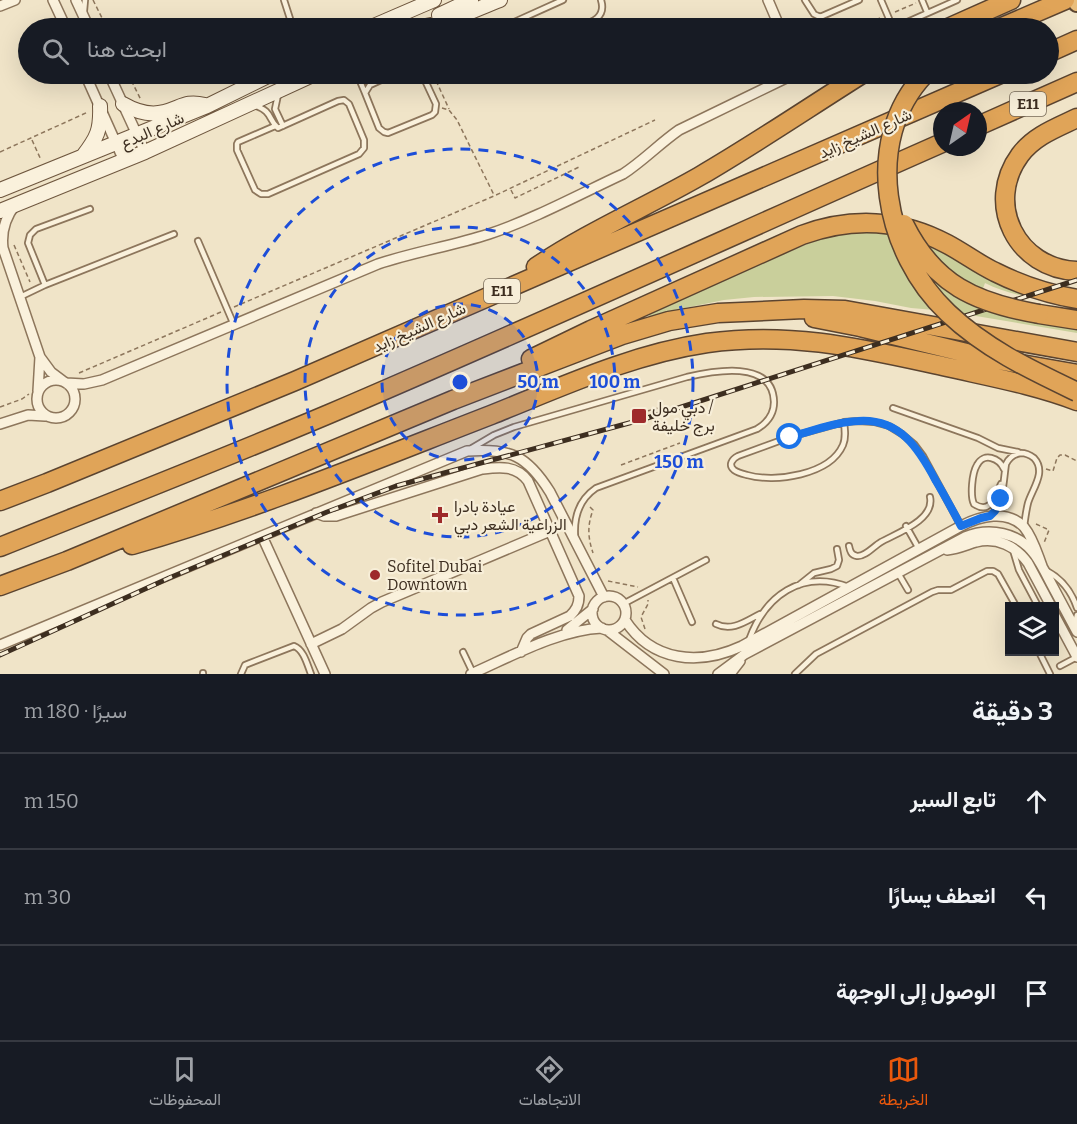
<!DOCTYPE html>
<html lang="ar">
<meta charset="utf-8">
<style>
body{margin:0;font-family:Bitter,Vazirmatn,serif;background:#20242c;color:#f1f3f6;direction:rtl}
.controls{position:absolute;right:18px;bottom:18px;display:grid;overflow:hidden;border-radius:0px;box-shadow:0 6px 24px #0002}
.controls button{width:54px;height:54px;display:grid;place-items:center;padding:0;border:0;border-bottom:2px solid #363941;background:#171b24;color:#f1f3f6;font:30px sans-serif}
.compass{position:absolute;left:933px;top:102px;width:54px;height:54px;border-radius:50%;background:#171b24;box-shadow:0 6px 24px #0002;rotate:34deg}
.stop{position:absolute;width:18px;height:18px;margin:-14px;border:4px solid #1a73e8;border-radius:50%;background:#fff}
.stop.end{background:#1a73e8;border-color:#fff;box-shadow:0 2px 6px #0008}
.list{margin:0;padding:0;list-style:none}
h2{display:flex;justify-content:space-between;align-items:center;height:78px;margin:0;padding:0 24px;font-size:26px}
h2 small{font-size:20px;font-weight:400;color:#9ea1a6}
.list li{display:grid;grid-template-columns:39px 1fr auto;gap:18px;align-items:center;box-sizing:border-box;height:96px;padding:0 24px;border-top:2px solid #363941}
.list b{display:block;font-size:22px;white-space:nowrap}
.list em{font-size:20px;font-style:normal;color:#9ea1a6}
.icon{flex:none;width:33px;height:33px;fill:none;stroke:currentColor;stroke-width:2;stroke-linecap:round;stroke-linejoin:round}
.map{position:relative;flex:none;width:1077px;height:674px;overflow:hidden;direction:ltr}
.search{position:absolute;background:#171b24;box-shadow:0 6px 24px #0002;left:18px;right:18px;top:18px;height:66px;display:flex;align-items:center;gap:15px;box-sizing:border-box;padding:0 21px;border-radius:33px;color:#9ea1a6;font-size:22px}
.sheet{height:366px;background:#171b24}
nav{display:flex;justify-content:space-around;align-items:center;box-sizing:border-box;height:84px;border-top:2px solid #363941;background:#171b24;font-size:16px;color:#9ea1a6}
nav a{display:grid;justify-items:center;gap:3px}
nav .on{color:#ea580c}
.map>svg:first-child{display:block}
.green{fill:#c9cf9b}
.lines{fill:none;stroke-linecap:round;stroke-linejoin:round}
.service-casing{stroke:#8d765c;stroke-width:8}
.minor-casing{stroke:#8d765c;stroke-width:12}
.secondary-casing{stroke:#6f573f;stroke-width:16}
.trunk-casing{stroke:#5b4430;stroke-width:20}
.motorway-casing{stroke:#5b4430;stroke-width:21}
.path{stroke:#8d765c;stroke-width:1.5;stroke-dasharray:4.5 3;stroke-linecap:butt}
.service{stroke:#faf1dc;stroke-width:4.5}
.minor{stroke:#faf1dc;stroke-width:9}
.secondary{stroke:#faf1dc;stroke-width:14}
.trunk{stroke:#eabe7c;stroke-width:16}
.motorway{stroke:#e0a458;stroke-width:18}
.rail-casing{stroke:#3d2e20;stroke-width:5}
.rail{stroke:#f7eed8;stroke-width:3;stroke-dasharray:9;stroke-linecap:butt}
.motorway-bridge-casing{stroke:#5b4430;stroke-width:21;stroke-linecap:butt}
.motorway-bridge{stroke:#e0a458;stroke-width:18}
.route{stroke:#1a73e8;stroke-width:8}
.ring{fill:none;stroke:#1d4ed8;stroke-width:3;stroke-dasharray:10 8}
.poi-dot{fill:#9e2a2b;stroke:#f7eed8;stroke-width:2}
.labels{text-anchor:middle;stroke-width:4.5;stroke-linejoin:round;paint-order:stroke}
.shield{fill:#f7eed8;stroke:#756857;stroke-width:1.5}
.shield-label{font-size:15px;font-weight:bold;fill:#3d2e20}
.street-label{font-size:16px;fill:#3d2e20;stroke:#f7eed8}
.poi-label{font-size:16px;fill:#3d2e20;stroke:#f7eed8;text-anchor:start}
.centre{fill:#1d4ed8;stroke:#f7eed8;stroke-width:3}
.ring-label{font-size:18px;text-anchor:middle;font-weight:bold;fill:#1d4ed8;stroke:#f7eed8;stroke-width:4.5;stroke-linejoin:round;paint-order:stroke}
</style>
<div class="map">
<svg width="1077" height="674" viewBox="0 0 1077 674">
<rect width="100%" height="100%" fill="#f0e4c8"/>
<path class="green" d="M889,229L1077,304C1046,300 1013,297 985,283L977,306L1077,327V333L946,311L911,308L875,301L833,296L754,297L724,300L665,312L650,318L648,313L821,238L844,231Z"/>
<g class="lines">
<defs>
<path id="service" d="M284,0L293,28
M805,0L814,14L820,17L859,0
M881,0L893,28
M922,0L927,12
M84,11L85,0
M501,28L563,0
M576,28C589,23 607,19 601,0
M894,28L957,0
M357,74L365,93
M394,74L370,85L365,93L379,128L384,132L388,133L432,115L435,112L436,104L422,74
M459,74C464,76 468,76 474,74
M278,95L275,109L283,126
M254,105C274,112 267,119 278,128L338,101L344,100L349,104L364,140V148L359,154L268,194H261L255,190L237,150V144L238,142L275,126
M198,241L234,325
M45,285L28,243L30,235L36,229L90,209
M20,297L45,285L174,234
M893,408L978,438L998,448L1018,452
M844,422C845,430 846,438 843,445C830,475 775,483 747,475C743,474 738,473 734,470C728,465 732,459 738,456L790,437L844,422L859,421L874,422L889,426L902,434L914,444L923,456L961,526
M472,448L494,435L514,427L687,377C713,371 773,359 774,402C774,414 767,423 757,429L596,488C580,499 574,516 575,535
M1001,484C995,496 991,515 974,504C970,496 972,473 977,465C984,452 999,458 1004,469
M991,516C1004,501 1003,483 1006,464C1009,458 1013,454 1021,453C1026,453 1030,455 1034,458C1047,472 1032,489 1028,503C1026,511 1025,519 1024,527
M906,526L919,549
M849,546C850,551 851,555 857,556C865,557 874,546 881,542C897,533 935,520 930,497
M1013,550L1019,570L1037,604L1040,606
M1047,571C1062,579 1072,593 1077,608
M898,573L908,590
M673,578L692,622
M799,585L814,573L831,569L837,566L839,560L837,549
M623,604L706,560
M716,624C732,632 746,621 760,614
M1075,624L1077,615
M749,640C765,596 801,569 849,587
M463,652L473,673
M1039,652L1050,674
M1060,666L1077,657
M203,673V674
M241,674L245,665L250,663L294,646C304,650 307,664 311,674
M795,674L816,654L932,592L938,590H951L987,571H993L998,574L1016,606"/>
<path id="minor" d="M53,0L66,28
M76,0L89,28
M768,0L780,28
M0,6L15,0
M85,74L124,161
M109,74L145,152
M0,242L3,248L40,357L51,372L63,381
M3,248C1,232 5,218 15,205
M37 399a19 19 0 1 1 38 0a19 19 0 1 1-38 0Z
M66,383L84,384L102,380L378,264C414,252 452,246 489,234C534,219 580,194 623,174C643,161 659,144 679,130L786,78L791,74
M38,391L40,357
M0,424L28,415L45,416
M316,513L324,516H336L482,469C500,467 516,465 528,481L579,596C579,605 576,610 570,616L531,634L527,638L521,652
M262,536L325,674
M947,550C958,549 966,545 976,542C997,537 1016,546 1028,563L1051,606
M592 613a17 17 0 1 1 34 0a17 17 0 1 1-34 0Z
M1054,614L1077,657
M625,620C652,662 699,666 742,646L961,526C980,516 1007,509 1024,527C1033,538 1037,553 1042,566
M567,630L593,609
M607,630L664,674
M311,644L342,629L371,608L382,602L550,531
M0,645L262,536L467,451C510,448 527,455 550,492L604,597
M471,674C512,656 558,630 602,628
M718,674L745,654L965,537C989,527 1019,532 1035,555C1042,565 1047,576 1053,587C1061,602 1069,617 1077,632
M730,674L740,661"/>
<path id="secondary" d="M439,15L471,0
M419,27C447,24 474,10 500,0
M369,28L434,0
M123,104C135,111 149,116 164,112C181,108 185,100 205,105
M83,156C97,138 101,130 100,106
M0,190L207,106L272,74
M0,211L145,152L315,74"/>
<path id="trunk" d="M1076,0L1077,3"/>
<path id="motorway" d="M948,28L1011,0
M1000,28L1065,0
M1048,53L1077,40
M1077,118C1056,128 1034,136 1020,155C984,204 1017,269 1077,271
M978,126L1077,82
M536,267C588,232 646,207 700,176C755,144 808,108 862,74
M1039,314L1077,320
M814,318L860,327L987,358L1077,374
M531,359L591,330L802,235C851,217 901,219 947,244C964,253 978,264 995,272C1021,285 1048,294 1077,299
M0,501L47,483L295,381L1000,74
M132,545C254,510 372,461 491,415C561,387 632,354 707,343C793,331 864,349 947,367C991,377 1035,385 1077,401
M0,547C110,503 220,460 329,414C535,326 738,233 942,143
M0,586L67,561L453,400L622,335L669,321L718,313L742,312L804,309L845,310L1077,352"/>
</defs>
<use href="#service" class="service-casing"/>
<use href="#minor" class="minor-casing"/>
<use href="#secondary" class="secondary-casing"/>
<use href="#trunk" class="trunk-casing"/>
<use href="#motorway" class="motorway-casing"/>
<path class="path" d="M93,0L107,28
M895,12L916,3
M856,28L880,18
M128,74L141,100
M433,74L449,109
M323,83L344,74
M442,108L449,110L457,120L494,195
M32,140L41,160
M0,152L88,112
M511,190L515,198L579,167
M14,245L30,282
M234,307L494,196L655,120
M79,373L221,312
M0,407L22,399L29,394
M647,411L659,408
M621,465L680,443
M1046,469L1053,471L1057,458L1060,455H1065L1077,461
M590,507L593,510C587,526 588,538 593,553
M1036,524L1049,530L1044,543
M608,581L638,587
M645,629L641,617L648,604V600"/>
<use href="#service" class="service"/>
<use href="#minor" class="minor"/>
<use href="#secondary" class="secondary"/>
<use href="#trunk" class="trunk"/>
<use href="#motorway" class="motorway"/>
<defs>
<path id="rail" d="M0,655L169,578L327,512L396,486L644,419L1077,280"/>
</defs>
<use href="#rail" class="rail-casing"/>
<use href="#rail" class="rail"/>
<defs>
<path id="motorway-bridge" d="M925,74C861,141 885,254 948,313C986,349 1031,370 1077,392
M904,224C934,285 976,303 1039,314"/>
</defs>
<use href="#motorway-bridge" class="motorway-bridge-casing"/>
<use href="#motorway-bridge" class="motorway-bridge"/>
</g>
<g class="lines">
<path class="route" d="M790,437C812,431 835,422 858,421C900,418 919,449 936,481C945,496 953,511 961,526L981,518L990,516L995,511L1001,499"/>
</g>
<circle cx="460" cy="382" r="78" fill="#1d4ed8" fill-opacity=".12"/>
<g class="ring">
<circle cx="460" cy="382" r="78"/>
<circle cx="460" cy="382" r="155"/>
<circle cx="460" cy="382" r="233"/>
</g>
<g class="poi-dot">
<rect x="631" y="408" width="16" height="16" rx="3"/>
<path d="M437 506h6v6h6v6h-6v6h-6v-6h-6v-6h6z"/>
<circle cx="375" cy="575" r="6"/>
</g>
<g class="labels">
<g class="shield">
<rect x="1010" y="92" width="36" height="24" rx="4.5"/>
<rect x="484" y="279" width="36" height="24" rx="4.5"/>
</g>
<g class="shield-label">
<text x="1028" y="109">E11</text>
<text x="502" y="296">E11</text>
</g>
<g class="street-label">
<text transform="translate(152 130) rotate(-24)" y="6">شارع البدع</text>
<text transform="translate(865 133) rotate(-24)" y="6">شارع الشيخ زايد</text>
<text transform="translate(419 327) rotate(-24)" y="6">شارع الشيخ زايد</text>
</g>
<g class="poi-label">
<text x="652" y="413">دبي مول /<tspan x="652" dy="18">برج خليفة</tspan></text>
<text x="454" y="512">عيادة بادرا<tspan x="454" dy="18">الزراعية الشعر دبي</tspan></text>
<text x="387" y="572">Sofitel Dubai<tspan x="387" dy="18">Downtown</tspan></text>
</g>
</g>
<circle cx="460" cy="382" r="9" class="centre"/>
<g class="ring-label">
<text x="538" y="388">50 m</text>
<text x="615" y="388">100 m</text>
<text x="679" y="468">150 m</text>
</g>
</svg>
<div class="controls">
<button><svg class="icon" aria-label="layers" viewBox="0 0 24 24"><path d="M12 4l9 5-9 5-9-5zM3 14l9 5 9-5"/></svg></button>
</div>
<svg class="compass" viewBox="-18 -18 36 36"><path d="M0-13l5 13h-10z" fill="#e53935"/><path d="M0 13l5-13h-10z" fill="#9ea1a6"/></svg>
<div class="stop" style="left:790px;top:437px"></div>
<div class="stop end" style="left:1001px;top:499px"></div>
<div class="search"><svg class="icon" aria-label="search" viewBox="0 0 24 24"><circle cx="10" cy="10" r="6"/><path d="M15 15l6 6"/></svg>ابحث هنا</div>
</div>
<section class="sheet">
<h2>3 دقيقة<small>سيرًا · 180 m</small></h2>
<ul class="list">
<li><svg class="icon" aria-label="ahead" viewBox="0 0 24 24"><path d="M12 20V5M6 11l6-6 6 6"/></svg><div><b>تابع السير</b></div><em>150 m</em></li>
<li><svg class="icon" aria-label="left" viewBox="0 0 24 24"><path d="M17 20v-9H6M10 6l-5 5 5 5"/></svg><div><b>انعطف يسارًا</b></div><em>30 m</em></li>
<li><svg class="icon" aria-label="arrive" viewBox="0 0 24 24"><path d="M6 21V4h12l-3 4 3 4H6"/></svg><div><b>الوصول إلى الوجهة</b></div></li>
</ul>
</section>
<nav>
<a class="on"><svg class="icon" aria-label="map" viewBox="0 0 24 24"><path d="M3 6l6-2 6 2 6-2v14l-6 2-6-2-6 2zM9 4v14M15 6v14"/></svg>الخريطة</a>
<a><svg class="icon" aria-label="directions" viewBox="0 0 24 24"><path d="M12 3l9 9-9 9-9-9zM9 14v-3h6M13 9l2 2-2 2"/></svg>الاتجاهات</a>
<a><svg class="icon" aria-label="saved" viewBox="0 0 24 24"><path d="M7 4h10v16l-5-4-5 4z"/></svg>المحفوظات</a>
</nav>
